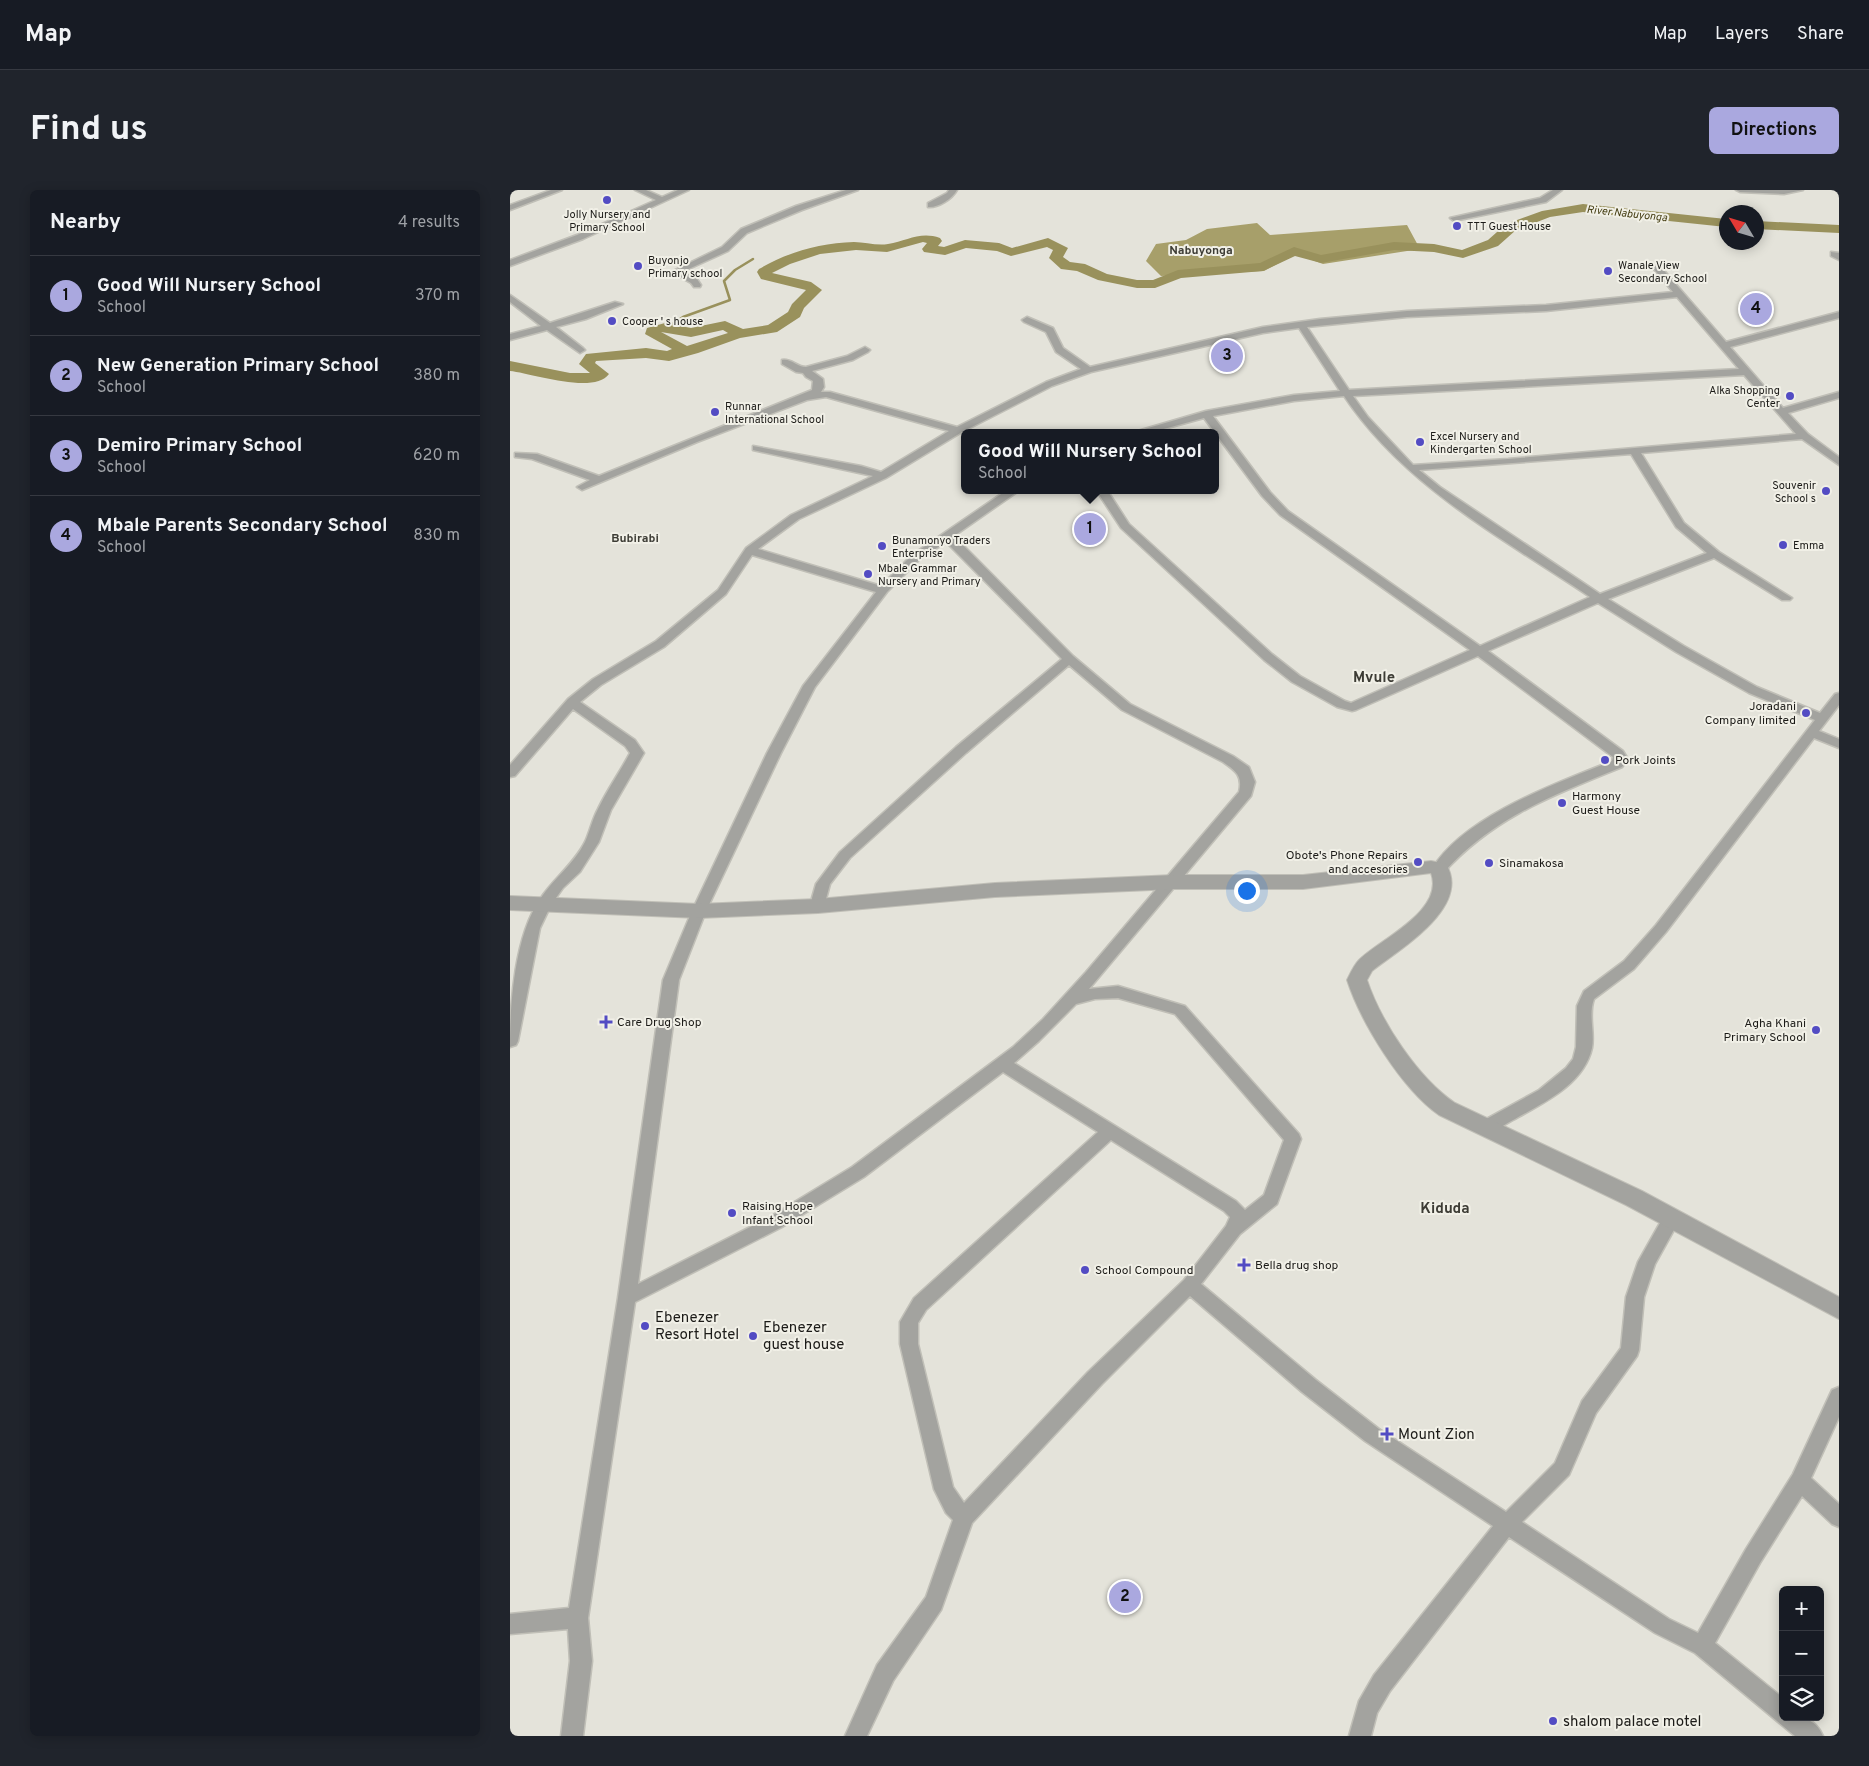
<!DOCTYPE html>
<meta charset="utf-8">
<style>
body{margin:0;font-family:Overpass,sans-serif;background:#20242c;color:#f1f3f6}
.controls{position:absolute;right:15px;bottom:15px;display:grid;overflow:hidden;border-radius:8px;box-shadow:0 2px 12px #0003}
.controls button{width:45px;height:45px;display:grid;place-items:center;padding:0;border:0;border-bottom:1px solid #363941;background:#171b24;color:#f1f3f6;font:25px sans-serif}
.compass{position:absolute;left:1209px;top:15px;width:45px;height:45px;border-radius:50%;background:#171b24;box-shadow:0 2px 12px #0003;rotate:308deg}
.you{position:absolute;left:736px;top:700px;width:18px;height:18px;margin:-12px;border:4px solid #fff;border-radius:50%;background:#1a73e8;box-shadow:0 0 0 8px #1a73e833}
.badge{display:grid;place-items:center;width:32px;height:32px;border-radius:50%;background:#aaa8df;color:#111;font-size:16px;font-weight:700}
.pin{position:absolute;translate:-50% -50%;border:2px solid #fff;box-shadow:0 1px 5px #0006}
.popup{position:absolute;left:451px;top:239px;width:258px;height:65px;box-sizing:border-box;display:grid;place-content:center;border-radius:8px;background:#171b24;filter:drop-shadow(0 1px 4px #0005);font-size:16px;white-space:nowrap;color:#9ea1a6}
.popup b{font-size:19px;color:#f1f3f6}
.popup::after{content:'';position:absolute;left:50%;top:100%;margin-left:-10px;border:10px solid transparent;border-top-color:#171b24}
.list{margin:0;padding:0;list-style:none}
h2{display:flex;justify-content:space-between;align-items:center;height:65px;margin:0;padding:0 20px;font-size:21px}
h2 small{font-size:16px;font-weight:400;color:#9ea1a6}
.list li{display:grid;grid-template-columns:32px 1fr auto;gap:15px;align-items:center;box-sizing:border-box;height:80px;padding:0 20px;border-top:1px solid #363941}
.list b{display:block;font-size:19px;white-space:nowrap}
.list p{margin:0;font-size:16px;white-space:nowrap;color:#9ea1a6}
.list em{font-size:16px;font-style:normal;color:#9ea1a6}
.icon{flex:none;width:28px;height:28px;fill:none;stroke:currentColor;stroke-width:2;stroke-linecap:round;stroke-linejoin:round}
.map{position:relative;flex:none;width:1329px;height:1546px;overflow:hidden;border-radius:8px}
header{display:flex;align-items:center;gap:30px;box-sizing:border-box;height:70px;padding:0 25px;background:#171b24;border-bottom:1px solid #363941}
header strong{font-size:24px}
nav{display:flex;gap:28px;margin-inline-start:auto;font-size:18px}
.intro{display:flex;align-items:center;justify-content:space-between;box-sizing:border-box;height:120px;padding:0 30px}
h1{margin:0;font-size:35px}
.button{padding:12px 22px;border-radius:8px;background:#aaa8df;color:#111;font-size:18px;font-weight:700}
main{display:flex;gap:30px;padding:0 30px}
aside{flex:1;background:#171b24;border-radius:8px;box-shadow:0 2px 12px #0003}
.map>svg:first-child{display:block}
.forest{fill:#a79f6a}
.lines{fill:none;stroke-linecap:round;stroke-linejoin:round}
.stream{stroke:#99915c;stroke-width:2.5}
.river{fill:#99915c;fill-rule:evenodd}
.minor-casing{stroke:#c0bfb7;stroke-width:3}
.tertiary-casing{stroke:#c0bfb7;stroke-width:2}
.minor{fill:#a3a39f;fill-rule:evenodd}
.tertiary{fill:#a3a39f;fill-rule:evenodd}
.poi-dot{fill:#534cc3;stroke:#f1f0e7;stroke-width:2}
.labels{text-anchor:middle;stroke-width:4;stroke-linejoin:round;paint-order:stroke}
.far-water-label{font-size:11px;font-style:italic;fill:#443d12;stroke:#f1f0e7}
.far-poi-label{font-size:11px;fill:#1c1b18;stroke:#f1f0e7;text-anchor:start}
.far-quarter-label{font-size:12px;font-weight:bold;fill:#3d3c35;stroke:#f1f0e7}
.poi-label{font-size:12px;fill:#1c1b18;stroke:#f1f0e7;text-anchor:start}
.quarter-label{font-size:15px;font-weight:bold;fill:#3d3c35;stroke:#f1f0e7}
.near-poi-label{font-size:15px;fill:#1c1b18;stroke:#f1f0e7;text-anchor:start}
</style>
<header>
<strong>Map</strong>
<nav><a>Map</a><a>Layers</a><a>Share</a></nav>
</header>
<div class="intro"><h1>Find us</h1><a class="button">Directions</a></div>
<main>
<aside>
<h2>Nearby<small>4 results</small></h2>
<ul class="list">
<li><span class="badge">1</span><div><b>Good Will Nursery School</b><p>School</p></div><em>370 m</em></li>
<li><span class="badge">2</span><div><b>New Generation Primary School</b><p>School</p></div><em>380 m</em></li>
<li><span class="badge">3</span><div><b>Demiro Primary School</b><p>School</p></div><em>620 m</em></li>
<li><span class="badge">4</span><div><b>Mbale Parents Secondary School</b><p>School</p></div><em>830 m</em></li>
</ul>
</aside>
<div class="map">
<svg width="1329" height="1546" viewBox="0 0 1329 1546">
<rect width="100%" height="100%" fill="#e4e3da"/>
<path class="forest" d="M747,33L760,45L897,35L910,59L813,74L786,64L754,81L651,86L636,71L646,54L676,50L697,39Z"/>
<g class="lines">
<path class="stream" d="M159,136L173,127L220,110L214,91L225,80L243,69"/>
<path class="river" d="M1073,14L1216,29V37L1073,22L1040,27L1006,40L988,56L953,68L924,62L884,60L811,73L785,66L753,81L671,88L645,98H627L588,90L567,81L551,79L539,68L543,60L537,57L501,66L487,61L456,58L435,65L414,62L412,59L417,53L413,52L377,62L346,60L310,64L280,74L262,83L301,92L312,100L294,118L290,127L267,142L230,148L188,163L159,171L136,168L86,171L85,173L99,184C84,205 21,183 0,181V171L60,183H80L69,174L76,164L136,158L157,161L162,159L135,144L137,138L155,133L181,138L215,131L233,139L258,135L278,122L282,114L296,100L251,89L247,82L249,79C278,62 310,53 344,52C355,52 367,56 378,54C397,51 410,41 430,48L432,51L428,56L434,57L455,50L489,53L502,58L538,48L558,58L553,67L560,72L575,74L597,84L627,90H643L668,80L750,73L784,57L811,65L884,52L924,54L952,60L978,50L996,34L1032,21ZM213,140L218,143L177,156L151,142L181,147Z
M1246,31L1329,35V43L1246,39Z"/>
<defs>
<path id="minor" d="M41,0H52L0,20V15Z
M125,0H136L152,7L168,0H179L73,49L0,76V70L67,45L146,10Z
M336,0H348L292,20L237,43L218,61L172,82L187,89L191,95L190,97H184L181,93L161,82L212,57L231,39L286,16Z
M439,0H447C442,9 428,18 418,17V13L437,3Z
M1043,0H1052L1036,12L944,31L940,28L1030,8Z
M1226,0H1293L1274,4L1230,2Z
M1321,62L1329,63V70L1321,66Z
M1147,75L1150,76L1216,152L1329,122V128L1220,157L1273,218L1329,202V208L1278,223L1298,244L1329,267V275L1292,249L1131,263L1174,333L1209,362L1282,408L1280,410H1272L1204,368L1098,409L1174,456L1247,497L1310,523L1325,504L1329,503V515L1309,541L1329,549V558L1304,548L1156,742L1124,779L1084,809C1078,825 1085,842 1082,858C1074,894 1035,912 1005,929C995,934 986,941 975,945L969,943L967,938L969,933L1029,900L1056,878L1063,869L1066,857L1067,816L1074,801L1114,771L1146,735L1305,530L1239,503L1166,462L1088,413L978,461L1113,561L1118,569L1112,577C1044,605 985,626 934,682H924L922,679C954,626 1047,593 1102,571L1103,567L968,466L846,520L842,521L827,517L782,492L754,470L611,338L586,300H597L619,334L762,464L790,486L835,511L841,513L960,460L770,325L752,306L694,228L639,243H621L696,221L784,205L830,201L789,138L753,143L581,182L542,196L452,242L376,288L289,329L248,359L371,396L402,365L497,300H510L444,346L563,466L620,514L723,566L739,577L745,592L741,606L579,799L608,796L675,816L789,944L791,949L767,1014L730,1044L691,1094L806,1190L869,1239L996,1322L1045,1273L1072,1211L1111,1158L1116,1107L1128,1072L1155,1024L1161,1022L1167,1024L1170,1029L1145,1074L1134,1107L1129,1160L1127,1166L1086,1223L1059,1285L1012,1332L1159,1429L1188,1443L1236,1359L1283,1284L1322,1200L1329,1197V1227L1301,1288L1329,1314V1337L1322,1334L1292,1306L1250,1373L1205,1453L1273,1508V1527C1291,1527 1305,1527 1313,1546H1285L1185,1463L1145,1443L999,1347L880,1501L867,1523L861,1546H839L849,1511L864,1485L983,1336L855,1251L792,1202L680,1106L592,1194L462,1333L431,1420L383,1491L357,1546H335L367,1475L416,1407L443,1330L436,1323L424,1299L390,1154V1132L404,1108L588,942L493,882L354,987L272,1037L125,1112L78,1428L82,1471L73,1546H51L60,1471L58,1439L0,1444V1424L59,1418L108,1108L153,790L182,721L257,563L293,496L366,402L242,365L216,404L154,457L91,495L70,512L125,550L134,563L101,620L89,652L70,682L53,698L41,715L30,738L8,851L6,855L0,857C0,812 5,746 30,709C44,688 64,674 75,652C80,641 82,630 88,619C97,600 110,582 120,563L115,556L63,519L5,586L0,587V575L58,509L83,489L146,451L208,400L236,358L281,325L363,286L243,260V256L351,276L371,282L439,241L316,207L297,210L187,252L72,300L67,297L80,290L22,269L5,267V263L27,264L89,286L302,200L303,191L296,187L293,183L286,182L272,174V170C281,168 287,177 296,177L337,166L355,157L360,160L358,162L343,170L302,181L313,189L314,197L311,202H320L447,237L536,192L571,179L546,162L536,142L514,132L512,130L517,127L543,138L553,158L580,177L753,137L810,129L897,121L1036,115L1163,102L1143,78ZM1167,107L1229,179L839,200L797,137L897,127L1036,121ZM1234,185L1286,244L998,269L903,275L858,227L843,206ZM834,206C894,296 992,348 1080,407L970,456L778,321L760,302L703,226L784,211ZM1121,264L1166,337L1197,363L1090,404L930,297L909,280ZM436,352L552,469L446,557L330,662L306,694L302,708L303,720H313L320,694L340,668L456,563L559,475L612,520L713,572C726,581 733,586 729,602L576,782L533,829L503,857L342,977L260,1027L128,1094L169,790L196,721L271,563L305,497L377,402L410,369ZM608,808L665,824L774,950L754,1005L735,1020L726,1011L504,873L529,851L566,814L585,809ZM601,950L714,1021L720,1027L716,1036L674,1090L578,1182L454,1313L443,1297L408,1154V1133L416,1120Z
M0,105L40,133L105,112L113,114L76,129L46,137L73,158L75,160L70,163L37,140L0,150V144L31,136L0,112Z"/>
<path id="tertiary" d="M921,671L936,674C962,717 890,759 862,781L857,790C871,832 908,888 945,913L1132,1001L1329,1107V1129L1116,1015L929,925C892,899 851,833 837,790C840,784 844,775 849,770C870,749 935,721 921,683L793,699H664L485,707L308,723L189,728L0,720V706L189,714L308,709L485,693L664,685H793Z"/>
</defs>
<use href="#minor" class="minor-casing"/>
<use href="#tertiary" class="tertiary-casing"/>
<use href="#minor" class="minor"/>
<use href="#tertiary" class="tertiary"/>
</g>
<g class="poi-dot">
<circle cx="97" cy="10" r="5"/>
<circle cx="947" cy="36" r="5"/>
<circle cx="128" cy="76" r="5"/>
<circle cx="1098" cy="81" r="5"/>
<circle cx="102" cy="131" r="5"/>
<circle cx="1280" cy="206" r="5"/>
<circle cx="205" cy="222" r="5"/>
<circle cx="910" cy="252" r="5"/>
<circle cx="1316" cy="301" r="5"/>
<circle cx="1273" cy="355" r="5"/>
<circle cx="372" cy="356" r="5"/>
<circle cx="358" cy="384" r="5"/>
<circle cx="1296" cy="523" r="5"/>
<circle cx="1095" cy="570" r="5"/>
<circle cx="1052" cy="613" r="5"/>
<circle cx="908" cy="672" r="5"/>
<circle cx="979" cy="673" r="5"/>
<path d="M93.5 824.5h5v5h5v5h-5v5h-5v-5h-5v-5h5z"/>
<circle cx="1306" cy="840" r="5"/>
<circle cx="222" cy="1023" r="5"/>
<path d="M731.5 1067.5h5v5h5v5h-5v5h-5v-5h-5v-5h5z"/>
<circle cx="575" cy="1080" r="5"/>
<circle cx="135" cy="1136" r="5"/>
<circle cx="243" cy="1146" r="5"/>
<path d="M874.5 1236.5h5v5h5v5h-5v5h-5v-5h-5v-5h5z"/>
<circle cx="1043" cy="1531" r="5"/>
</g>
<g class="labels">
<g class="far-water-label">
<text transform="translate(1117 23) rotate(6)" y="4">River Nabuyonga</text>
</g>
<g class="far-poi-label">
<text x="97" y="28" text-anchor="middle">Jolly Nursery and<tspan x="97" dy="13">Primary School</tspan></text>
<text x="957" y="40">TTT Guest House</text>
<text x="138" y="74">Buyonjo<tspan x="138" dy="13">Primary school</tspan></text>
<text x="1108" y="79">Wanale View<tspan x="1108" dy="13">Secondary School</tspan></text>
<text x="112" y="135">Cooper ' s house</text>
<text x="1270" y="204" text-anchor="end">Alka Shopping<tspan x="1270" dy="13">Center</tspan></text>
<text x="215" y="220">Runnar<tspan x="215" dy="13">International School</tspan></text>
<text x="920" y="250">Excel Nursery and<tspan x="920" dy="13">Kindergarten School</tspan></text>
<text x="1306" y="299" text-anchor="end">Souvenir<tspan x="1306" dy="13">School s</tspan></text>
<text x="382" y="354">Bunamonyo Traders<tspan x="382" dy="13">Enterprise</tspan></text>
<text x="1283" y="359">Emma</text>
<text x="368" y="382">Mbale Grammar<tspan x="368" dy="13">Nursery and Primary</tspan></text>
</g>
<g class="far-quarter-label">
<text x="691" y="64">Nabuyonga</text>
<text x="125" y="352">Bubirabi</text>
</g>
<g class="poi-label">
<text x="1286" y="520" text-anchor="end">Joradani<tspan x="1286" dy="14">Company limited</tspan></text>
<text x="1105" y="574">Pork Joints</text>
<text x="1062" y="610">Harmony<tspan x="1062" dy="14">Guest House</tspan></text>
<text x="898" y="669" text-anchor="end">Obote's Phone Repairs<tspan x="898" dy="14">and accesories</tspan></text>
<text x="989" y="677">Sinamakosa</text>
<text x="107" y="836">Care Drug Shop</text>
<text x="1296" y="837" text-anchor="end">Agha Khani<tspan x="1296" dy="14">Primary School</tspan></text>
<text x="232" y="1020">Raising Hope<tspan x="232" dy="14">Infant School</tspan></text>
<text x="745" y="1079">Bella drug shop</text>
<text x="585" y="1084">School Compound</text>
</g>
<g class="quarter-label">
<text x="864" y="492">Mvule</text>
<text x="935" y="1023">Kiduda</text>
</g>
<g class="near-poi-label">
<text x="145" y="1132">Ebenezer<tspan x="145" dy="17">Resort Hotel</tspan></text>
<text x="253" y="1142">Ebenezer<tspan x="253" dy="17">guest house</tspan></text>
<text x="888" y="1249">Mount Zion</text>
<text x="1053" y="1536">shalom palace motel</text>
</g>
</g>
</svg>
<div class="controls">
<button>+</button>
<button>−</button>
<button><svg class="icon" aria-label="layers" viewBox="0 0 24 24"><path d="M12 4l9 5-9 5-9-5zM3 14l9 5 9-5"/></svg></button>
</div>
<svg class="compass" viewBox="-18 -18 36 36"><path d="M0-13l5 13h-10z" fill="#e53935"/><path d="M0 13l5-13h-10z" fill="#9ea1a6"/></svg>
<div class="you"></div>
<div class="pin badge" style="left:580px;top:339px">1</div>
<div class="popup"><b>Good Will Nursery School</b>School</div>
<div class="pin badge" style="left:615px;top:1407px">2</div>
<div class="pin badge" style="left:717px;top:166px">3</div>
<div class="pin badge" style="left:1246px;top:119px">4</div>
</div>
</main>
